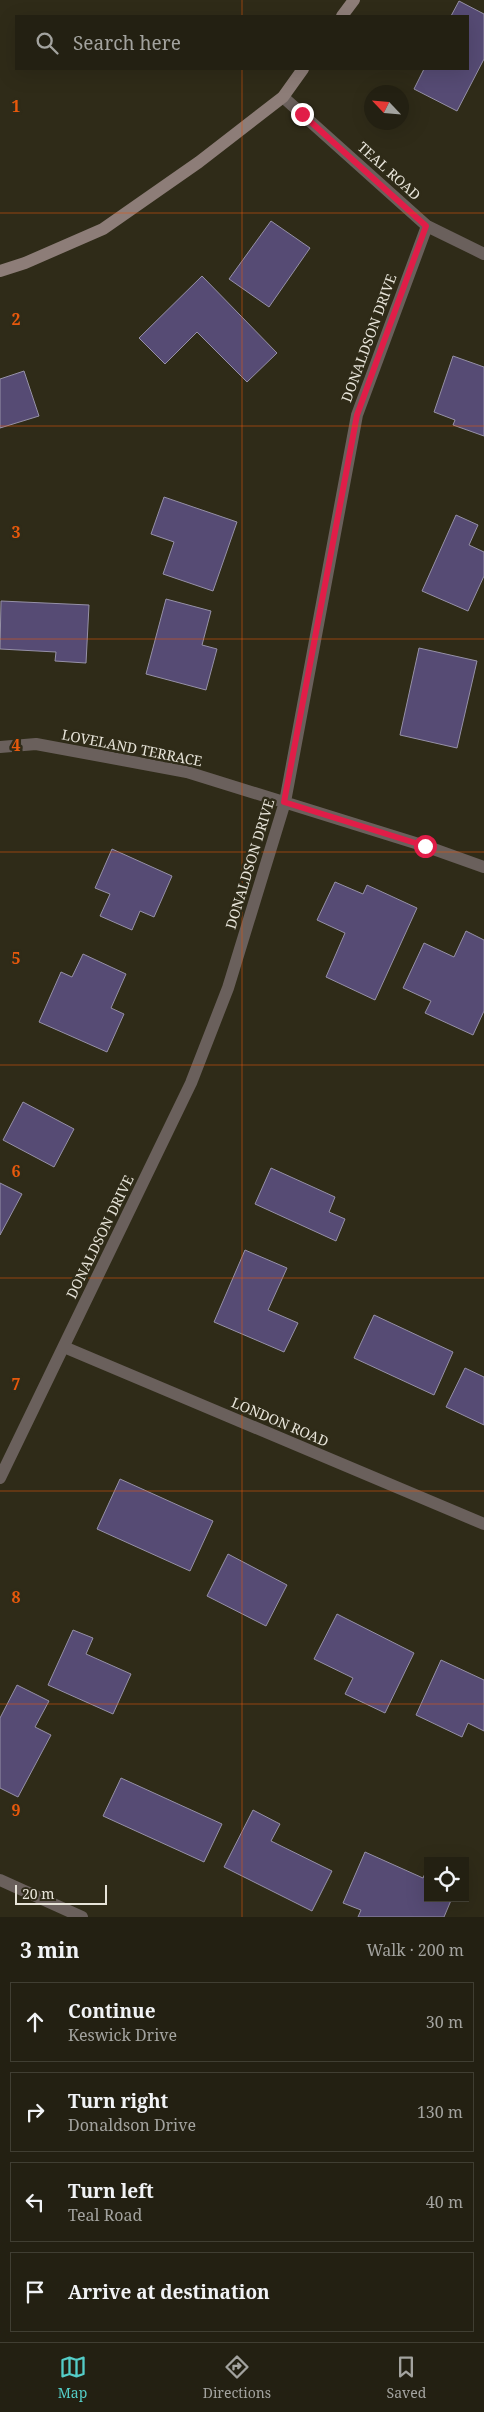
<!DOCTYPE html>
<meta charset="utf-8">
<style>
body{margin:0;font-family:"Noto Serif",serif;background:#2b281b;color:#f1f3f6}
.controls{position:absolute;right:15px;bottom:15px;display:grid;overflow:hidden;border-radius:0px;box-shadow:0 5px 20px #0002}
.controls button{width:45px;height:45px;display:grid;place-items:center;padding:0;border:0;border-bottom:1px solid #403e32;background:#232012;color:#f1f3f6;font:25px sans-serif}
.compass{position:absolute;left:364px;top:85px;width:45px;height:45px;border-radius:50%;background:#232012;box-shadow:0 5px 20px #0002;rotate:296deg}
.scale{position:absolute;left:15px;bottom:12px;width:92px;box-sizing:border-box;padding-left:5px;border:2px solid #e7e4d9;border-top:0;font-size:14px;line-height:18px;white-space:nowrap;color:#e7e4d9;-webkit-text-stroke:4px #2f2b18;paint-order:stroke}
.stop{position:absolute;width:15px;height:15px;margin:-11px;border:4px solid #e11d48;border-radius:50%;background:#fff}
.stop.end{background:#e11d48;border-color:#fff;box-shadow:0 1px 5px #0008}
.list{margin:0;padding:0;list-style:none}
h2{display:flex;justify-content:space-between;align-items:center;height:65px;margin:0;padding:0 20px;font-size:21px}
h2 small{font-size:16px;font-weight:400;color:#a3a39f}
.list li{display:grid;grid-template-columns:32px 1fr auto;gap:15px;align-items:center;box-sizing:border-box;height:80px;margin:0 10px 10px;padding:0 10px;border:1px solid #403e32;border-radius:0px}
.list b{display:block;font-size:19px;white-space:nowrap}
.list p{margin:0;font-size:16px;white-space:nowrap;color:#a3a39f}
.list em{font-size:16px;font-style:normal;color:#a3a39f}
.icon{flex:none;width:28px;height:28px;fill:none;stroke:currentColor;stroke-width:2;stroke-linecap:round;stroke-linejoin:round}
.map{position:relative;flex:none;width:484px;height:1917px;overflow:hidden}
.search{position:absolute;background:#232012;box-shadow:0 5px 20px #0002;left:15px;right:15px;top:15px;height:55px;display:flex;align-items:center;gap:12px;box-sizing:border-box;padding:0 18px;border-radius:0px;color:#a3a39f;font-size:19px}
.sheet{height:425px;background:#232012}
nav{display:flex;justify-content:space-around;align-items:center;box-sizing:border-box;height:70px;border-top:1px solid #403e32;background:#232012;font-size:14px;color:#a3a39f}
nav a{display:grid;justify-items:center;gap:2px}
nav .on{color:#54cdc8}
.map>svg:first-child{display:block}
.building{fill:#564b74;stroke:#9691a7}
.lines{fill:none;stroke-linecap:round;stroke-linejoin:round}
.street{stroke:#6a605c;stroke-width:12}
.secondary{stroke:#8d7d78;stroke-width:12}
.route{stroke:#e11d48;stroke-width:6}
.grid{fill:none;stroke:#e8590c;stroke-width:1;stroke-opacity:0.55}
.labels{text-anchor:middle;stroke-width:5;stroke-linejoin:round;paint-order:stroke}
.street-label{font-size:14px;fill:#e7e4d9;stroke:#2f2b18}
.grid-label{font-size:16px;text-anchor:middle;font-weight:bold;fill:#e8590c;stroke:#2f2b18;stroke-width:5;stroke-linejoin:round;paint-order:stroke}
</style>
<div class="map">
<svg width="484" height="1917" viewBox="0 0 484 1917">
<rect width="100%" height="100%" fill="#2f2b18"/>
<path class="building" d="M459,1L484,14V59L457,111L414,89L424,69H468V16H451Z
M271,221L310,248L269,307L229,279Z
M202,276L277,353L247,382L197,332L165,364L139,338Z
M453,356L484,367V436L453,425L455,420L434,412Z
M24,371L39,416L0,428V379Z
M164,497L237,522L213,591L163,574L174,542L151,534Z
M456,515L478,525L469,545L484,552V576L468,611L422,591Z
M166,599L211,611L202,645L217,649L206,690L146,674Z
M1,601L89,605L86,663L55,661L56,652L0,649Z
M419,648L477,661L457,748L400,735Z
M112,849L172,876L154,917L140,911L132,930L100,916L110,894L95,888Z
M335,882L363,894L367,885L417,908L375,1000L326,977L345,933L317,920Z
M466,931L484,940V1011L473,1035L425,1013L431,1001L403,988L424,943L454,957Z
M83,954L126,974L111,1008L124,1014L107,1052L39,1022L61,972L72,977Z
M23,1102L74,1129L54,1167L3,1140Z
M271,1168L335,1197L329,1212L345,1219L336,1241L255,1204Z
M0,1183L22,1194L0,1235Z
M245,1250L287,1268L268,1310L298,1323L284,1352L214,1322Z
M374,1315L453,1352L434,1395L354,1358Z
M465,1368L484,1377V1425L446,1407Z
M120,1479L213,1521L190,1571L97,1529Z
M228,1554L287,1585L266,1626L207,1596Z
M337,1614L414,1653L385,1713L345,1694L353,1678L314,1659Z
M73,1630L93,1638L86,1654L131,1674L113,1714L48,1685Z
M441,1660L484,1680V1731L468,1723L462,1737L416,1715Z
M17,1685L49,1701L35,1727L51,1735L18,1797L0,1788V1718Z
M121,1778L222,1824L204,1862L103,1816Z
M253,1810L280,1824L271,1841L332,1871L312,1911L224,1867Z
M365,1852L423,1878L428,1867V1898H452L444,1917H358L361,1910L343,1903Z"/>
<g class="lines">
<path class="street" d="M283,97L427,226L484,254
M0,747L36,744L187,772L425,846L484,867
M64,1347L484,1524
M0,1478L191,1083L228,988L285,802L357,415L427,226
M0,1880L82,1917"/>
<path class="secondary" d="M342,16L354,0
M0,271L25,263L103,229L199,162L283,97L303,69"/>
</g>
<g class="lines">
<path class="route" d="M302,114L426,226L357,415L284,802L425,846"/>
</g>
<path class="grid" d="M242,0V16M242,69V1917M0,213H484M0,426H484M0,639H484M0,852H484M0,1065H484M0,1278H484M0,1491H484M0,1704H484"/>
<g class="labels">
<g class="street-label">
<text transform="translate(389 171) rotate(42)" y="5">TEAL ROAD</text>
<text transform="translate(369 338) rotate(-70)" y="5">DONALDSON DRIVE</text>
<text transform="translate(132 748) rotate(11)" y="5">LOVELAND TERRACE</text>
<text transform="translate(250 864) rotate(-73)" y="5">DONALDSON DRIVE</text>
<text transform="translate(100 1237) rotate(-64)" y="5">DONALDSON DRIVE</text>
<text transform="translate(280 1422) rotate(23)" y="5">LONDON ROAD</text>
</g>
</g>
<g class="grid-label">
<text x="16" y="112">1</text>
<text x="16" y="325">2</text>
<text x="16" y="538">3</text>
<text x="16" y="751">4</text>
<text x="16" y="964">5</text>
<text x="16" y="1177">6</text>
<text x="16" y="1390">7</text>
<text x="16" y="1603">8</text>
<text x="16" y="1816">9</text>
</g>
</svg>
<div class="controls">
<button><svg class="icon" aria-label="locate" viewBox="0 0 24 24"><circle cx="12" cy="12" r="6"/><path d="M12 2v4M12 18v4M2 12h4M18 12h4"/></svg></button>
</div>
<svg class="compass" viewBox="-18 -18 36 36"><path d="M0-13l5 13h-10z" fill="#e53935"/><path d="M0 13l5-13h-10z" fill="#a3a39f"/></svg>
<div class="scale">20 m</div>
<div class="stop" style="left:425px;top:846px"></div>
<div class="stop end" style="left:302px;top:114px"></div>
<div class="search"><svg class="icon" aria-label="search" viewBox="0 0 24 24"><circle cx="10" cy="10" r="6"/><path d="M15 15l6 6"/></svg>Search here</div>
</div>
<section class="sheet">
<h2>3 min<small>Walk · 200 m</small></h2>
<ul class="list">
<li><svg class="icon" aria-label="ahead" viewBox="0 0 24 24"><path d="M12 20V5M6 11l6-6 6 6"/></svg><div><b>Continue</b><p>Keswick Drive</p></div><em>30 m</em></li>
<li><svg class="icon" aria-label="right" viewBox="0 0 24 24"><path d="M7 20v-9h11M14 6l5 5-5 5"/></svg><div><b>Turn right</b><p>Donaldson Drive</p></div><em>130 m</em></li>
<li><svg class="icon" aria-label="left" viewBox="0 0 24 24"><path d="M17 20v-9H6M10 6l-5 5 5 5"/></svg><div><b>Turn left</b><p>Teal Road</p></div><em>40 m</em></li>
<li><svg class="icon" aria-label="arrive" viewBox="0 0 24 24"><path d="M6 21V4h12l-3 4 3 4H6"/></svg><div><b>Arrive at destination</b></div></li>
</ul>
</section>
<nav>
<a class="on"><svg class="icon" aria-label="map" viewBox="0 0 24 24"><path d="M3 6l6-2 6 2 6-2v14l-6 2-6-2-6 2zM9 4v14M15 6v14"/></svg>Map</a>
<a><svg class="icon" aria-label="directions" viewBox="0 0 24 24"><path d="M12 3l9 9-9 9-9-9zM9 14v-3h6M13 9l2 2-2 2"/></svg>Directions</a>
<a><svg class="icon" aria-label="saved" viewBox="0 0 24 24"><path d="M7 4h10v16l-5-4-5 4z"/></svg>Saved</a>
</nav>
